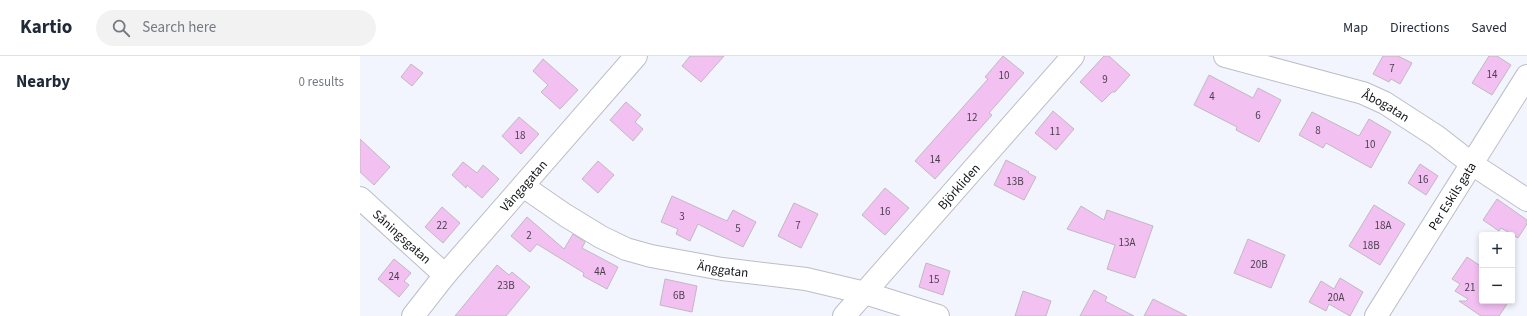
<!DOCTYPE html>
<meta charset="utf-8">
<style>
body{margin:0;font-family:"Source Sans 3",sans-serif;background:#f2f2f3;color:#1f2937}
.controls{position:absolute;right:12px;bottom:12px;display:grid;overflow:hidden;border-radius:4px;box-shadow:0 2px 6px #0003}
.controls button{width:36px;height:36px;display:grid;place-items:center;padding:0;border:0;border-bottom:1px solid #e0e1e3;background:#fff;color:#1f2937;font:20px sans-serif}
.list{margin:0;padding:0;list-style:none}
h2{display:flex;justify-content:space-between;align-items:center;height:52px;margin:0;padding:0 16px;font-size:17px}
h2 small{font-size:13px;font-weight:400;color:#747a83}
.icon{flex:none;width:22px;height:22px;fill:none;stroke:currentColor;stroke-width:2;stroke-linecap:round;stroke-linejoin:round}
.map{position:relative;flex:none;width:1167px;height:260px;overflow:hidden}
header{display:flex;align-items:center;gap:24px;box-sizing:border-box;height:56px;padding:0 20px;background:#fff;border-bottom:1px solid #e0e1e3}
header strong{font-size:19px}
nav{display:flex;gap:22px;margin-inline-start:auto;font-size:14px}
.search{width:280px;height:36px;background:#f2f2f3;display:flex;align-items:center;gap:10px;box-sizing:border-box;padding:0 14px;border-radius:22px;color:#747a83;font-size:15px}
main{display:flex}
aside{flex:1;background:#fff}
.map>svg:first-child{display:block}
.building{fill:#f2c1f2;stroke:#c0b9c0}
.lines{fill:none;stroke-linecap:round;stroke-linejoin:round}
.minor-casing{stroke:#bcbec7;stroke-width:24}
.minor{stroke:#fff;stroke-width:22}
.labels{text-anchor:middle;stroke-width:3;stroke-linejoin:round;paint-order:stroke}
.number-label{font-size:11px;fill:#4b3f4e}
.street-label{font-size:13px;fill:#131417;stroke:#fff}
</style>
<header>
<strong>Kartio</strong>
<div class="search"><svg class="icon" aria-label="search" viewBox="0 0 24 24"><circle cx="10" cy="10" r="6"/><path d="M15 15l6 6"/></svg>Search here</div>
<nav><a>Map</a><a>Directions</a><a>Saved</a></nav>
</header>
<main>
<aside>
<h2>Nearby<small>0 results</small></h2>
<ul class="list">
</ul>
</aside>
<div class="map">
<svg width="1167" height="260" viewBox="0 0 1167 260">
<rect width="100%" height="100%" fill="#f2f4fe"/>
<path class="building" d="M330,0H364L341,26L322,10Z
M643,0L664,17L629,57L632,59L575,123L555,105L628,23L625,21Z
M744,0H749L770,19L755,36H752L742,46L720,26Z
M1023,0H1038L1052,7L1040,28L1031,23L1029,26L1013,18Z
M1129,0H1137L1151,9L1132,39L1112,27Z
M183,3L218,34L200,53L181,36L188,29L173,15Z
M51,8L63,17L52,30L41,21Z
M849,19L893,42L898,32L921,44L899,86L876,74L877,71L834,49Z
M266,46L281,59L275,66L283,73L273,85L250,64Z
M693,55L714,73L696,94L675,77Z
M952,56L999,80L1009,63L1031,76L1011,112L966,87L963,92L939,79Z
M159,61L179,78L161,98L142,80Z
M0,83L30,111L14,129L0,116Z
M646,104L669,116L668,117L676,121L664,144L634,129Z
M238,105L254,119L238,137L222,123Z
M103,106L117,117L123,109L139,123L122,142L107,129L106,132L92,119Z
M1060,108L1078,120L1066,139L1048,127Z
M525,132L549,152L525,179L502,159Z
M312,140L367,165L373,154L396,166L383,191L338,168L330,185L316,178L318,173L301,166Z
M1137,143L1167,164V168L1158,182L1141,172L1139,175L1123,164Z
M434,147L458,158L441,192L418,180Z
M1014,149L1045,168L1020,209L989,190Z
M721,150L744,164L747,154L793,170L775,222L747,213L755,189L707,173Z
M82,151L100,167L83,187L65,171Z
M167,161L204,193L213,178L225,186L222,192L258,211L247,233L223,220L224,217L177,188L170,196L151,180Z
M888,183L925,199L911,232L874,217Z
M1107,201L1122,211V245H1149L1139,260H1121L1099,245H1106L1108,243L1095,235L1100,228L1092,223Z
M34,203L51,217L44,225L49,229L39,241L18,223Z
M566,207L590,215L583,239L559,231Z
M137,209L149,219L152,216L170,231L146,260H95Z
M980,222L1003,236L990,260L969,248L966,255L949,246L961,225L974,233Z
M305,223L337,230L332,256L300,249Z
M734,234L747,241L745,245L774,260H720Z
M663,235L691,245L686,260H655Z
M793,243L827,260H784Z"/>
<g class="lines">
<defs>
<g id="minor">
<path id="s1" d="M865,0L1003,37L1025,47L1076,80L1112,108L1167,144"/>
<path id="s2" d="M163,130L205,159L241,181L266,193L291,200L362,213L446,223L505,237L578,260"/>
<path id="s3" d="M0,142L85,219"/>
<path id="s4" d="M53,260L85,219L276,0"/>
<path id="s5" d="M484,260L713,0"/>
<path id="s6" d="M1016,260L1167,20"/>
</g>
</defs>
<use href="#minor" class="minor-casing"/>
<use href="#minor" class="minor"/>
</g>
<g class="labels">
<g class="number-label">
<text x="1032" y="16">7</text>
<text x="1132" y="22">14</text>
<text x="644" y="23">10</text>
<text x="745" y="27">9</text>
<text x="852" y="44">4</text>
<text x="898" y="63">6</text>
<text x="612" y="65">12</text>
<text x="958" y="78">8</text>
<text x="695" y="79">11</text>
<text x="160" y="83">18</text>
<text x="1010" y="92">10</text>
<text x="575" y="107">14</text>
<text x="1063" y="127">16</text>
<text x="655" y="129">13B</text>
<text x="525" y="159">16</text>
<text x="322" y="164">3</text>
<text x="82" y="173">22</text>
<text x="438" y="173">7</text>
<text x="1023" y="173">18A</text>
<text x="378" y="176">5</text>
<text x="169" y="183">2</text>
<text x="767" y="190">13A</text>
<text x="1011" y="193">18B</text>
<text x="899" y="212">20B</text>
<text x="240" y="219">4A</text>
<text x="34" y="224">24</text>
<text x="574" y="227">15</text>
<text x="146" y="233">23B</text>
<text x="1110" y="235">21</text>
<text x="319" y="243">6B</text>
<text x="976" y="245">20A</text>
</g>
<g class="street-label">
<text dy="5" stroke="none"><textPath href="#s1" startOffset="169">Åbogatan</textPath></text>
<text dy="5" stroke="none"><textPath href="#s4" startOffset="171">Vångagatan</textPath></text>
<text dy="5" stroke="none"><textPath href="#s5" startOffset="173">Björkliden</textPath></text>
<text dy="5" stroke="none"><textPath href="#s6" startOffset="142">Per Eskils gata</textPath></text>
<text dy="5" stroke="none"><textPath href="#s3" startOffset="57">Såningsgatan</textPath></text>
<text dy="5" stroke="none"><textPath href="#s2" startOffset="220">Änggatan</textPath></text>
</g>
</g>
</svg>
<div class="controls">
<button>+</button>
<button>−</button>
</div>
</div>
</main>
